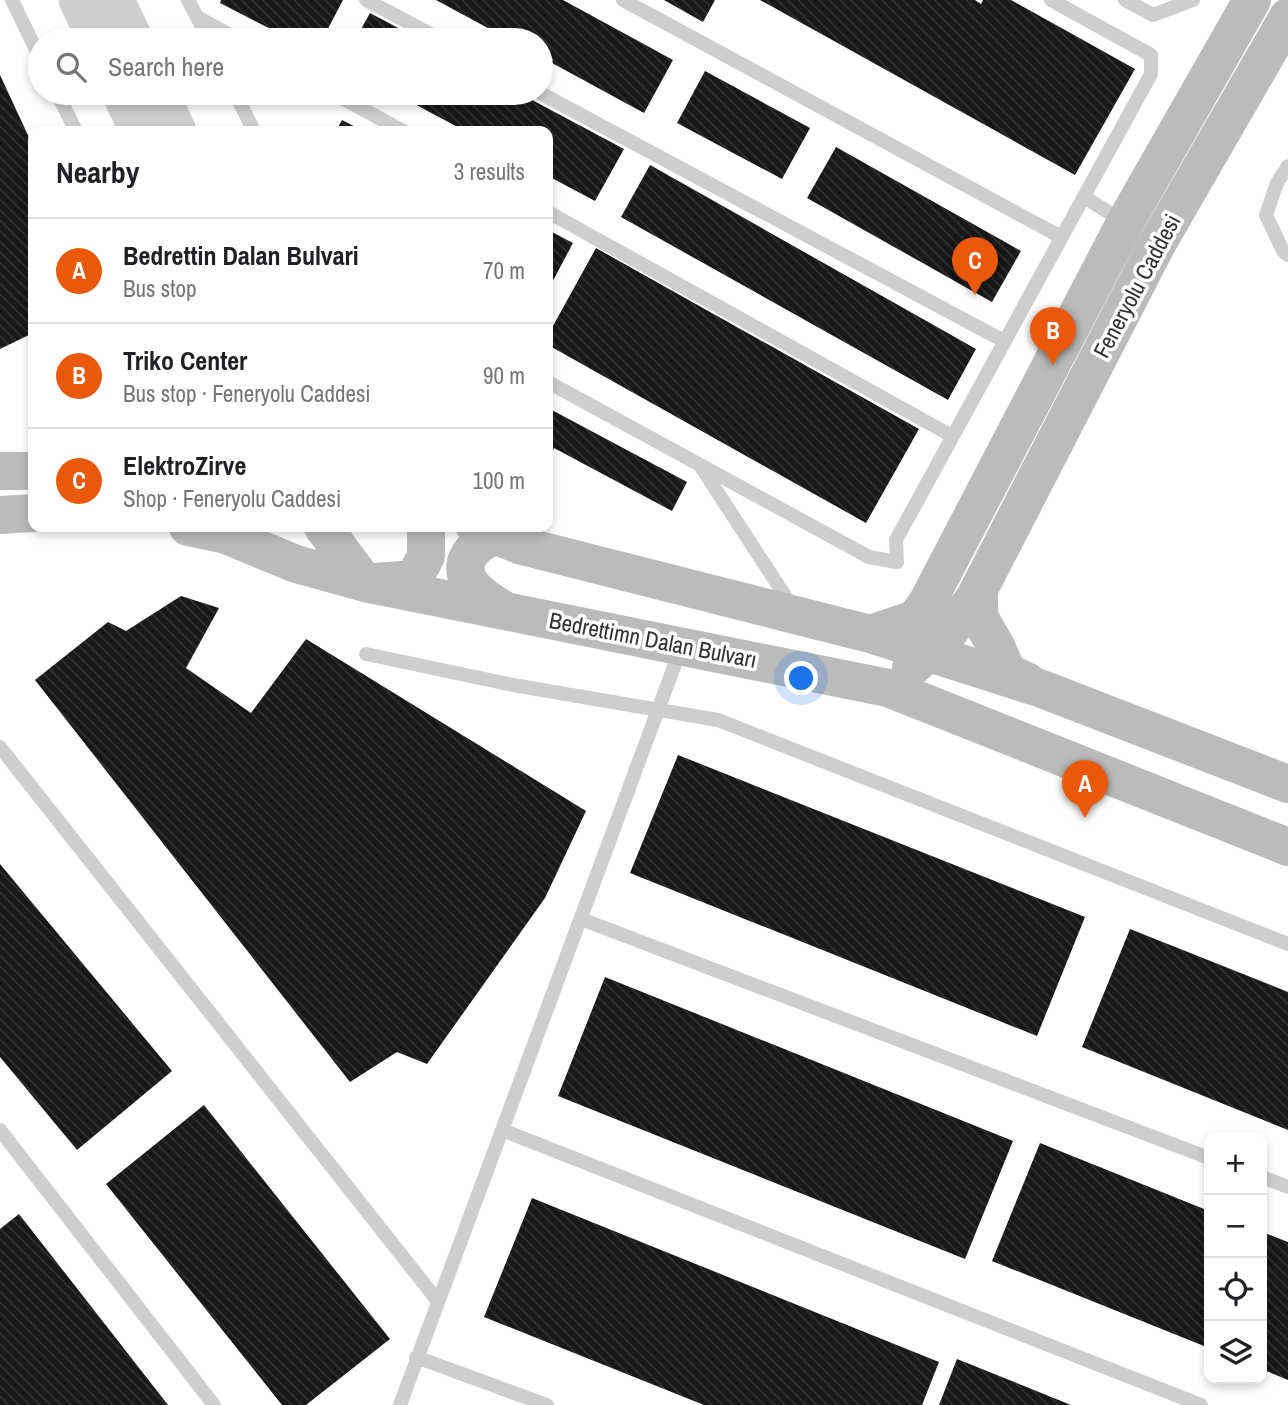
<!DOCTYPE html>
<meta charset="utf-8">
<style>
body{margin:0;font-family:"Archivo Narrow",sans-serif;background:#f6f6f6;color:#202124}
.controls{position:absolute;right:21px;bottom:21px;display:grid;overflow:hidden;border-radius:14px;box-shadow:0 4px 10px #0003}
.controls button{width:63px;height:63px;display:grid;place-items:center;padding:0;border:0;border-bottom:2px solid #e0e0e0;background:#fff;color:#202124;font:35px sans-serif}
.you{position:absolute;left:802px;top:679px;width:24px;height:24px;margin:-18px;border:5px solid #fff;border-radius:50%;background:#1a73e8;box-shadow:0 0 0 10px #1a73e833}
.badge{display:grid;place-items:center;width:46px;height:46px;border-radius:50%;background:#ea580c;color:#fff;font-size:23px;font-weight:700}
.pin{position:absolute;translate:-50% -58px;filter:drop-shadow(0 2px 4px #0008)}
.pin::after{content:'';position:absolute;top:37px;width:24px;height:21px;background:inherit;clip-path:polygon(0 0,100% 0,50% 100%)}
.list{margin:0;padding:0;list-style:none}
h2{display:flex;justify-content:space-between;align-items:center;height:91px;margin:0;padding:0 28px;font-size:30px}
h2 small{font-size:23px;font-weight:400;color:#757577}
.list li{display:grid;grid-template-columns:46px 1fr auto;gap:21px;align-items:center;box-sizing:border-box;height:105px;padding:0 28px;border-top:2px solid #e0e0e0}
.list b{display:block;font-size:26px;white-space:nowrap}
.list p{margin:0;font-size:23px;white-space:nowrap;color:#757577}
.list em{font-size:23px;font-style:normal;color:#757577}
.icon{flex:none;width:38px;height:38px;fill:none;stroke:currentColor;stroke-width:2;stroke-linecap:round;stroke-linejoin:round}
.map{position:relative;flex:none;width:1288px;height:1405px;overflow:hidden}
.search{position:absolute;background:#fff;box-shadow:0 4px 10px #0003;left:28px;top:28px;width:525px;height:77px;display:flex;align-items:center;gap:18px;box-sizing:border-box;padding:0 24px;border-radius:38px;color:#757577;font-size:26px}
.panel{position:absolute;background:#fff;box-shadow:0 4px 10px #0003;left:28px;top:126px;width:525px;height:406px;border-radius:14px}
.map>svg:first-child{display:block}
.building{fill:url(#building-back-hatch)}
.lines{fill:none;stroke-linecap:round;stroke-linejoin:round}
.service{stroke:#cecece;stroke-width:14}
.tertiary{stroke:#cecece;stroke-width:37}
.secondary{stroke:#bbb;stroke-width:38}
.labels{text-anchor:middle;stroke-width:7;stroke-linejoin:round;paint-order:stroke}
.street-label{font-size:23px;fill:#313131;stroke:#fff}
</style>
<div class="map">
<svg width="1288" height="1405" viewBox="0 0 1288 1405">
<defs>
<pattern id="building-back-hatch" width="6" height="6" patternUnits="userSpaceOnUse" patternTransform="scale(1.75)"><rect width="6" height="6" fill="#181818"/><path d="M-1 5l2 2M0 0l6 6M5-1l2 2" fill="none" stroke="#313131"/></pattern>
</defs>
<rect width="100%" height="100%" fill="#fff"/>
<path class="building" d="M221,0H343L322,40H292L220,3Z
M436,0H563L673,60L644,113L541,57V40H510Z
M664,0H715L703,22Z
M760,0H975L981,4L983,0H1011L1135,69L1075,175Z
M370,13L421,40H355Z
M705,71L810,128L782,179L677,123Z
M0,75L33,146V333L0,349Z
M394,93H519L624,149L595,201L548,176V131H465Z
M342,120L363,131H336Z
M836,147L1021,251L992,302L807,198Z
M650,165L976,349L948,400L621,217Z
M548,230L573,243L548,290Z
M596,248L919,429L866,523L548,345V335Z
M548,408L687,482L672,511L554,448L548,460Z
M181,596L219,608L186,668L251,713L306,639L586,811L545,898L427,1064L397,1052L350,1082L35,680L108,622L126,631Z
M678,755L1085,917L1037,1036L630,873Z
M0,864L172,1071L77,1150L0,1057Z
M1130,929L1288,992V1130L1082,1047Z
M605,977L1013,1141L965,1259L558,1096Z
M204,1105L390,1339L306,1405H282L106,1184Z
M1040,1143L1209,1211V1348L992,1261Z
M532,1198L939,1362L922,1405H704L484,1317Z
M19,1214L168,1405H0V1229Z
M1262,1232L1288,1242V1380L1262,1369Z
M957,1359L1071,1405H939Z"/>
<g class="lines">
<path class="service" d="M12,0L40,58
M188,0L209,40
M366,0L442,40
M623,0L1061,237
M1125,0L1153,15L1193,0
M197,17L239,40
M57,93L76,131
M235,93L254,131
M333,93L403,131
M540,93L1004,341
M1288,166L1277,183L1266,215L1283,251L1288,255
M1084,197L1124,222
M548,212L952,436
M548,382L869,557L897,562L896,540L1151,74V55L1051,0
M701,467L793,608
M366,654L513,685L718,720L1288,944
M0,747L437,1300
M581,919L1209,1158
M0,1130L214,1405
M502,1130L1201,1405
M1262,1177L1288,1187
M416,1357L547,1405
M400,1405L681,648"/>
<path class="tertiary" d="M77,0L96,40
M116,0L135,40
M120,93L138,131
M160,93L178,131"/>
<path class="secondary" d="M0,471H33
M0,515L33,513
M188,527L226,535L296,564L365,583L888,688L1288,847
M323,527L365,583
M475,527L519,545L870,634L1042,689L1288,784
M498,536C479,540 456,559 469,581C476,594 492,602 504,610
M375,582L414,579L426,556V527
M979,590V617L997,648L1007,672L1028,682
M870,634L915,619L928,601L1125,223L1252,0
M911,668L943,640L974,599L1157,244L1288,17"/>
</g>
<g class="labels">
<g class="street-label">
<text transform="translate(1137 286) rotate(-62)" y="8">Feneryolu Caddesi</text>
<text transform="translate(653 640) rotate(11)" y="8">Bedrettimn Dalan Bulvarı</text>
</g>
</g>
</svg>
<div class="controls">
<button>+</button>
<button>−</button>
<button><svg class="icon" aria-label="locate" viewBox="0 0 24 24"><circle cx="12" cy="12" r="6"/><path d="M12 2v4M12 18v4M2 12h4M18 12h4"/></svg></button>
<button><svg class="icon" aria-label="layers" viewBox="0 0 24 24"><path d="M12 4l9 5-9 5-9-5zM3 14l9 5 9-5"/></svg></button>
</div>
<div class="you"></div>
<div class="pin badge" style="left:1085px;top:818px">A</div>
<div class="pin badge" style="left:1053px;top:365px">B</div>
<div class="pin badge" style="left:975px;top:295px">C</div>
<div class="search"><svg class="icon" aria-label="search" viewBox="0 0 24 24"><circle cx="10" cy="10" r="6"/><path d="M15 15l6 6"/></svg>Search here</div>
<section class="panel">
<h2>Nearby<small>3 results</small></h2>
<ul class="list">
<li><span class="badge">A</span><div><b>Bedrettin Dalan Bulvari</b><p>Bus stop</p></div><em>70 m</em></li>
<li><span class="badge">B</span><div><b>Triko Center</b><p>Bus stop · Feneryolu Caddesi</p></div><em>90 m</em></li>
<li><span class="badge">C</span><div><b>ElektroZirve</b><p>Shop · Feneryolu Caddesi</p></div><em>100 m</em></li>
</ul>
</section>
</div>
